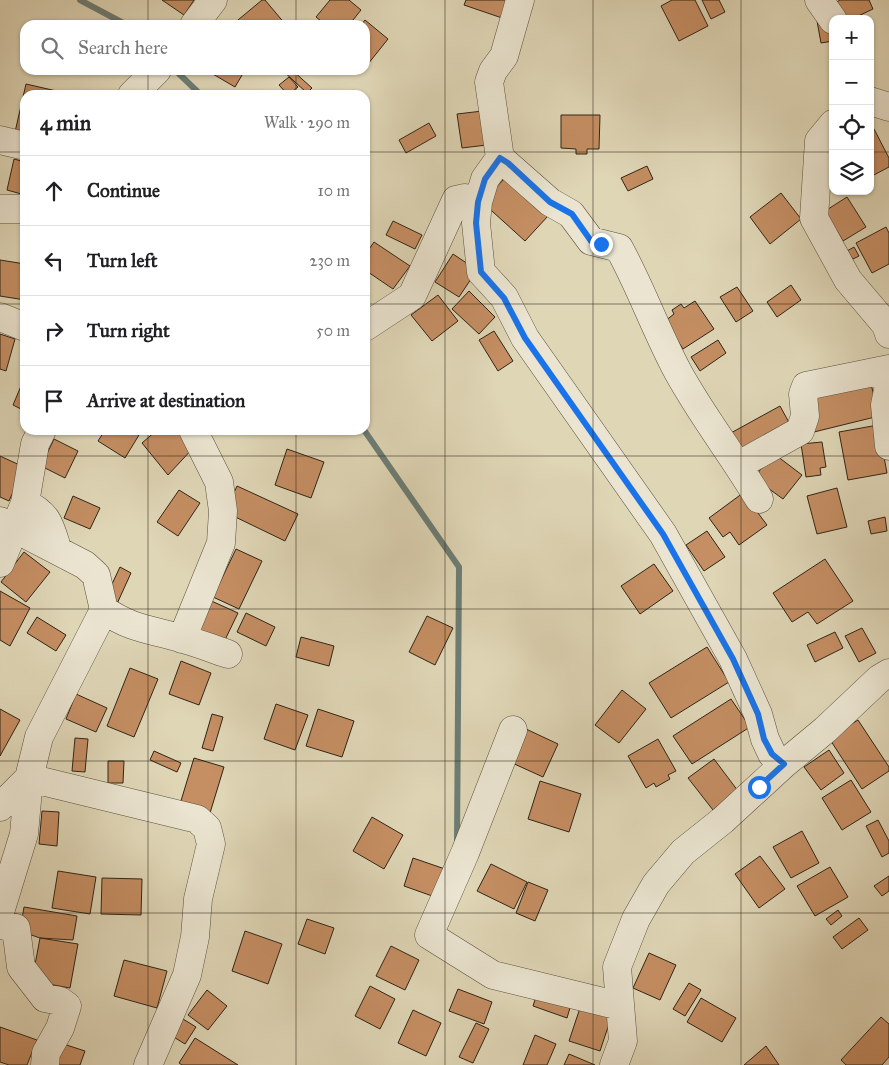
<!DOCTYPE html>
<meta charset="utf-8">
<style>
body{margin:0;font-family:"IM FELL Great Primer",serif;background:#f2f2f2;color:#202124}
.controls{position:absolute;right:15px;top:15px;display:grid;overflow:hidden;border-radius:10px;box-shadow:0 1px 4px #0004}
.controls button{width:45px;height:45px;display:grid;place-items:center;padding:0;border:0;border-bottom:1px solid #e0e0e0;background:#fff;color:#202124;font:25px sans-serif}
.stop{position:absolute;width:15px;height:15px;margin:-11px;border:4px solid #1a73e8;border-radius:50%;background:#fff}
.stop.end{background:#1a73e8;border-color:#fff;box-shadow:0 1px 5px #0008}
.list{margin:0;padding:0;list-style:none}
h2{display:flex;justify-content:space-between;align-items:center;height:65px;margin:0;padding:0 20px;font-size:21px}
h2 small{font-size:16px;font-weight:400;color:#757577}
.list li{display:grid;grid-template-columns:32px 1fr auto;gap:15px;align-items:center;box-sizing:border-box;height:70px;padding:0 20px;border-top:1px solid #e0e0e0}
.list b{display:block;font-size:19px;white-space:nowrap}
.list em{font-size:16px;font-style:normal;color:#757577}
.icon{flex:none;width:28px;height:28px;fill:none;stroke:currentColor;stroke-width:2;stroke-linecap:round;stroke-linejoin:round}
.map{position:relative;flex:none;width:889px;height:1065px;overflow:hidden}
.search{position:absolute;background:#fff;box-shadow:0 1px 4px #0004;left:20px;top:20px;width:350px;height:55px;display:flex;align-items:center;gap:12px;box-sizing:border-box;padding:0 18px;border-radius:15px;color:#757577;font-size:19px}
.panel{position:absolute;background:#fff;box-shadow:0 1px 4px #0004;left:20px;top:90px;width:350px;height:345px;border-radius:15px}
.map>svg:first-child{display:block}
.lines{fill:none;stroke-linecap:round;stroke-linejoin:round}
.stream{stroke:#6c7d75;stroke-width:6}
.building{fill:#c58e63;stroke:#2e2417}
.minor-casing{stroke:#5a503f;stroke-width:29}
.minor{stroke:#eae4d0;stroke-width:28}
.route{stroke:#1a73e8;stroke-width:6}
.grid{fill:none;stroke:#2e2417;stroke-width:1;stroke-opacity:0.55}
</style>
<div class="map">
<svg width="889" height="1065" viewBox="0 0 889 1065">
<rect width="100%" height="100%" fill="#dfd6b6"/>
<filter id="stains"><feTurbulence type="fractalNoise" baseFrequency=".004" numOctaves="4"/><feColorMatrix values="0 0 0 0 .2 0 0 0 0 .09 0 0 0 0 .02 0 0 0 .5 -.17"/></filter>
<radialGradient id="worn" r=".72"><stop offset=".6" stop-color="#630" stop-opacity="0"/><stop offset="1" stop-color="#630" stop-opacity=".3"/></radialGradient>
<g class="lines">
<path class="stream" d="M80,0L127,25
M175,70L201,95
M364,430L459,567L457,843"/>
</g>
<path class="building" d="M162,0H194L184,15Z
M262,0H265L286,25H232Z
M330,0H349L361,10L349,25H326L316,17Z
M466,0H512L505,19L464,5Z
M672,0H695L708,26L679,41L661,6Z
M702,0H719L725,12L711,19Z
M840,0H869L873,9L852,19H843L835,3Z
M829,19L833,41L821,43L817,21Z
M365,20L388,39L368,64L365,62V25H361Z
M206,70H245L235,87Z
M282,70H292L312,88L307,93Z
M289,77L298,87L288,95L279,85Z
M26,84L74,95H25V134L15,132Z
M491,110L495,144L462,148L457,114Z
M561,115H600L599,149H587V154H576V149L561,148Z
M429,123L436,136L406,153L399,140Z
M874,129L889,158V167L870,177V131Z
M14,159L25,162V195L7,190Z
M647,166L653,179L628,191L621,178Z
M506,177L548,216L525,241L482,202Z
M781,193L801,219L770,244L750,217Z
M847,197L866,227L843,241L825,211Z
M393,221L422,235L415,249L386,235Z
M886,227L889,233V264L872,273L856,243Z
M374,242L410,266L393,289L365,270V255Z
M854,247L859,256L853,259L847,251Z
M453,254L477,270L459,297L435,282Z
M0,260L25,264V300L0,296Z
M791,285L801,300L777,317L767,302Z
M737,287L753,311L736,322L720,297Z
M469,291L495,317L479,334L452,309Z
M438,295L458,321L432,341L411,315Z
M695,301L714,329L683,349L665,321L674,314L672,310L681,304L684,308Z
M494,331L513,361L498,371L479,340Z
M0,334L15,339L6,371L0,369Z
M718,340L726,353L700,371L691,357Z
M24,379H25V411L13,405Z
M871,384L879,416L814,432L806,400Z
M780,406L792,428L741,455L729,434Z
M878,425L887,473L848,480L839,432Z
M105,430H142L125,458L98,441Z
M157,430H180L195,446L168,475L142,443Z
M54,439L78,451L65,478L41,466Z
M822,442L826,467L820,468L821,475L806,477L801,444Z
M287,449L324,462L311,498L275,485Z
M773,453L802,475L783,499L754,478Z
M0,456L24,467L9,501L0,497Z
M237,486L298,514L285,541L225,512Z
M837,488L847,527L817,534L807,496Z
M179,490L200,503L178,536L157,522Z
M743,493L767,525L739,545L730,532L723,537L709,518Z
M73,496L100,508L90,529L64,518Z
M885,517L887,531L871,534L868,521Z
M707,531L725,557L704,571L686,545Z
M236,549L262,561L239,609L213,597Z
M24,552L50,572L26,602L1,582Z
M825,559L853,601L817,624L808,612L792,622L773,593Z
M654,564L673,591L640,614L621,586Z
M120,567L131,573L116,606L104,601Z
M0,591L30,608L10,646L0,640Z
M207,599L238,613L222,646L192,632Z
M246,613L275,627L266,646L237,632Z
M427,616L453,628L435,665L409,652Z
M37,617L66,635L56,651L27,633Z
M862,628L876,653L859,662L845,636Z
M835,632L843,648L815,662L807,645Z
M301,637L334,646L329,666L296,657Z
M707,647L729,682L671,718L649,683Z
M181,661L211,673L199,705L169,694Z
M130,668L158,679L134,737L107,726Z
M622,690L646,709L619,743L595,725Z
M76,694L107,708L96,732L66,719Z
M731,699L750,727L692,764L673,736Z
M276,704L308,715L295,750L264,739Z
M0,709L20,720L0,756Z
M318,709L354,721L342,757L306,746Z
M212,714L223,717L213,751L202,748Z
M858,720L889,767V771L862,789L829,738Z
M526,729L558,744L543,777L510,762Z
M75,738L88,739L85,772L72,771Z
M658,739L676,771L668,775L670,779L656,787L654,783L646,788L628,756Z
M829,750L844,773L821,790L804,767Z
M154,751L181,763L177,772L150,760Z
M194,758L224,767L210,813L180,804Z
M714,759L738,791L713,810L688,778Z
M108,761H124L123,783H108Z
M851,780L871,812L842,830L822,798Z
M540,781L581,794L569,832L528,819Z
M42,811L59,812L57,846L39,844Z
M372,817L403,835L384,869L353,851Z
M878,820L889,841V853L882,857L866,826Z
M802,831L819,863L791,878L773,847Z
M760,856L785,889L759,908L735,874Z
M413,858L445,869L435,897L404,886Z
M491,864L527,882L514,909L477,891Z
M830,867L848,897L815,916L797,886Z
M58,871L96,877L90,914L52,908Z
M889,876V891L882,896L874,886Z
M102,878L142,879L141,915L101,914Z
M528,882L548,890L535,921L516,913Z
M24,907L77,916L73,940L40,938L20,931Z
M838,910L842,916L831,925L826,919Z
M859,918L868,930L842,949L833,937Z
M307,919L334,928L325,954L298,944Z
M245,931L282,944L268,984L232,971Z
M40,938L78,944L70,988L32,981Z
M391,946L419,960L405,990L376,976Z
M649,953L676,965L660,1000L633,988Z
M124,960L167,971L157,1008L114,996Z
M689,983L701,990L685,1016L673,1009Z
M370,986L395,999L380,1029L355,1016Z
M458,989L492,1002L484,1024L449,1011Z
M207,990L227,1006L208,1030L188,1015Z
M538,990L572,1001L567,1018L533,1006Z
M701,998L736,1018L722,1042L687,1022Z
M581,1005L612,1015L600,1051L569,1041Z
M413,1010L441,1023L426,1056L398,1043Z
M881,1017L889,1024V1057L882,1065H846L841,1060Z
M183,1019L196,1027L185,1044L172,1036Z
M476,1023L489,1029L473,1063L459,1057Z
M0,1027L37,1040L27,1065H9L0,1062Z
M535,1035L556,1044L547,1065H523Z
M195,1038L238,1065H182L179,1063Z
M51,1040L85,1051L80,1065H43Z
M766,1046L779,1065H744Z
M569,1054L595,1065H564Z"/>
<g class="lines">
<defs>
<path id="minor" d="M520,0L504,56L493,71L489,82L500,158L485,179L478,202L476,223L481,272L504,297L525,338L663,534L733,659L758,714L765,739L772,754L784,764L825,730L879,679L889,673
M819,0L833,20
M194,25L213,0
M132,95L157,70
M870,101L889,107
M833,124L819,141L814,218L848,280L886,325L889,334
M0,140L25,146
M500,158L550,202L571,214L591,241L619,248C641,288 656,331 678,372C702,416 733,455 759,499
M0,209H25
M0,317L25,327
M365,327L412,296L456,200L465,198L478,202
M889,385L885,405L889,446
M739,465L800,431L805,416L803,394L806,386L889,369
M25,503C50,515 50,527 58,551
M0,521L85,565L96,575L104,610L39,737L29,778L24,834L0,912
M0,563L25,503L35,444L42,430
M104,610C133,630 151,629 183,639C198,643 213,649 228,654
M182,639L221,543L223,511L219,482L193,430
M513,730L465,853L429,935L493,975L620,1006
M0,807L29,778L197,819L207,828L211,844L198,899L195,937L187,975L148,1065
M0,925L16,928L21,967L45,998L60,1001L67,1006L60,1028L46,1053L45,1065
M614,1065L623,1041L617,967L636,919L656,884L683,852L723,820L784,764"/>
</defs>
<use href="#minor" class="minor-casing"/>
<use href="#minor" class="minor"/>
</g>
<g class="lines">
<path class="route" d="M601,244L591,241L572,214L550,202L508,163L500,158L485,179L478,202L476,223L481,272L504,298L525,338L663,534L733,659L758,714L764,739L772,754L784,764L759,787"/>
</g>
<path class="grid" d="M148,0V25M296,0V25M445,0V1065M593,0V1065M741,0V1065M148,70V95M296,70V95M0,152H25M365,152H833M870,152H889M0,304H25M365,304H889M148,430V1065M296,430V1065M0,456H889M0,609H889M0,761H889M0,913H889"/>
<rect width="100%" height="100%" filter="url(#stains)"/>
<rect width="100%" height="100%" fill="url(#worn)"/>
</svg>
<div class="controls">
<button>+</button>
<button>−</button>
<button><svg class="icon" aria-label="locate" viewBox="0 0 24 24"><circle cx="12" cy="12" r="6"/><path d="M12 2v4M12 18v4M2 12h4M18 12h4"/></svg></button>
<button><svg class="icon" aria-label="layers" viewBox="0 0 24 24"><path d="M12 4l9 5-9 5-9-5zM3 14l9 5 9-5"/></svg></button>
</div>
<div class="stop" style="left:759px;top:787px"></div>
<div class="stop end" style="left:601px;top:244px"></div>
<div class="search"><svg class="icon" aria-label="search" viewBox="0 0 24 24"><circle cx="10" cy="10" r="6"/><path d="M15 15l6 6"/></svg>Search here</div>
<section class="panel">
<h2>4 min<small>Walk · 290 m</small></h2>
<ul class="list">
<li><svg class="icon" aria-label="ahead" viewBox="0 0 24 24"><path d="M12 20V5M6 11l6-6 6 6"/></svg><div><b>Continue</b></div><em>10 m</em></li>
<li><svg class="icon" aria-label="left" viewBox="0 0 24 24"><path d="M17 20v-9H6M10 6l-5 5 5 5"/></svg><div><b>Turn left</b></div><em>230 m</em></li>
<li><svg class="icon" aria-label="right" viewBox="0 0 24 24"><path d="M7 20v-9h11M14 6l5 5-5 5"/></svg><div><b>Turn right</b></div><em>50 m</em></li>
<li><svg class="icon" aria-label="arrive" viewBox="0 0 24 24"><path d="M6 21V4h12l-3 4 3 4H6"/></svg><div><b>Arrive at destination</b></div></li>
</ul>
</section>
</div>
